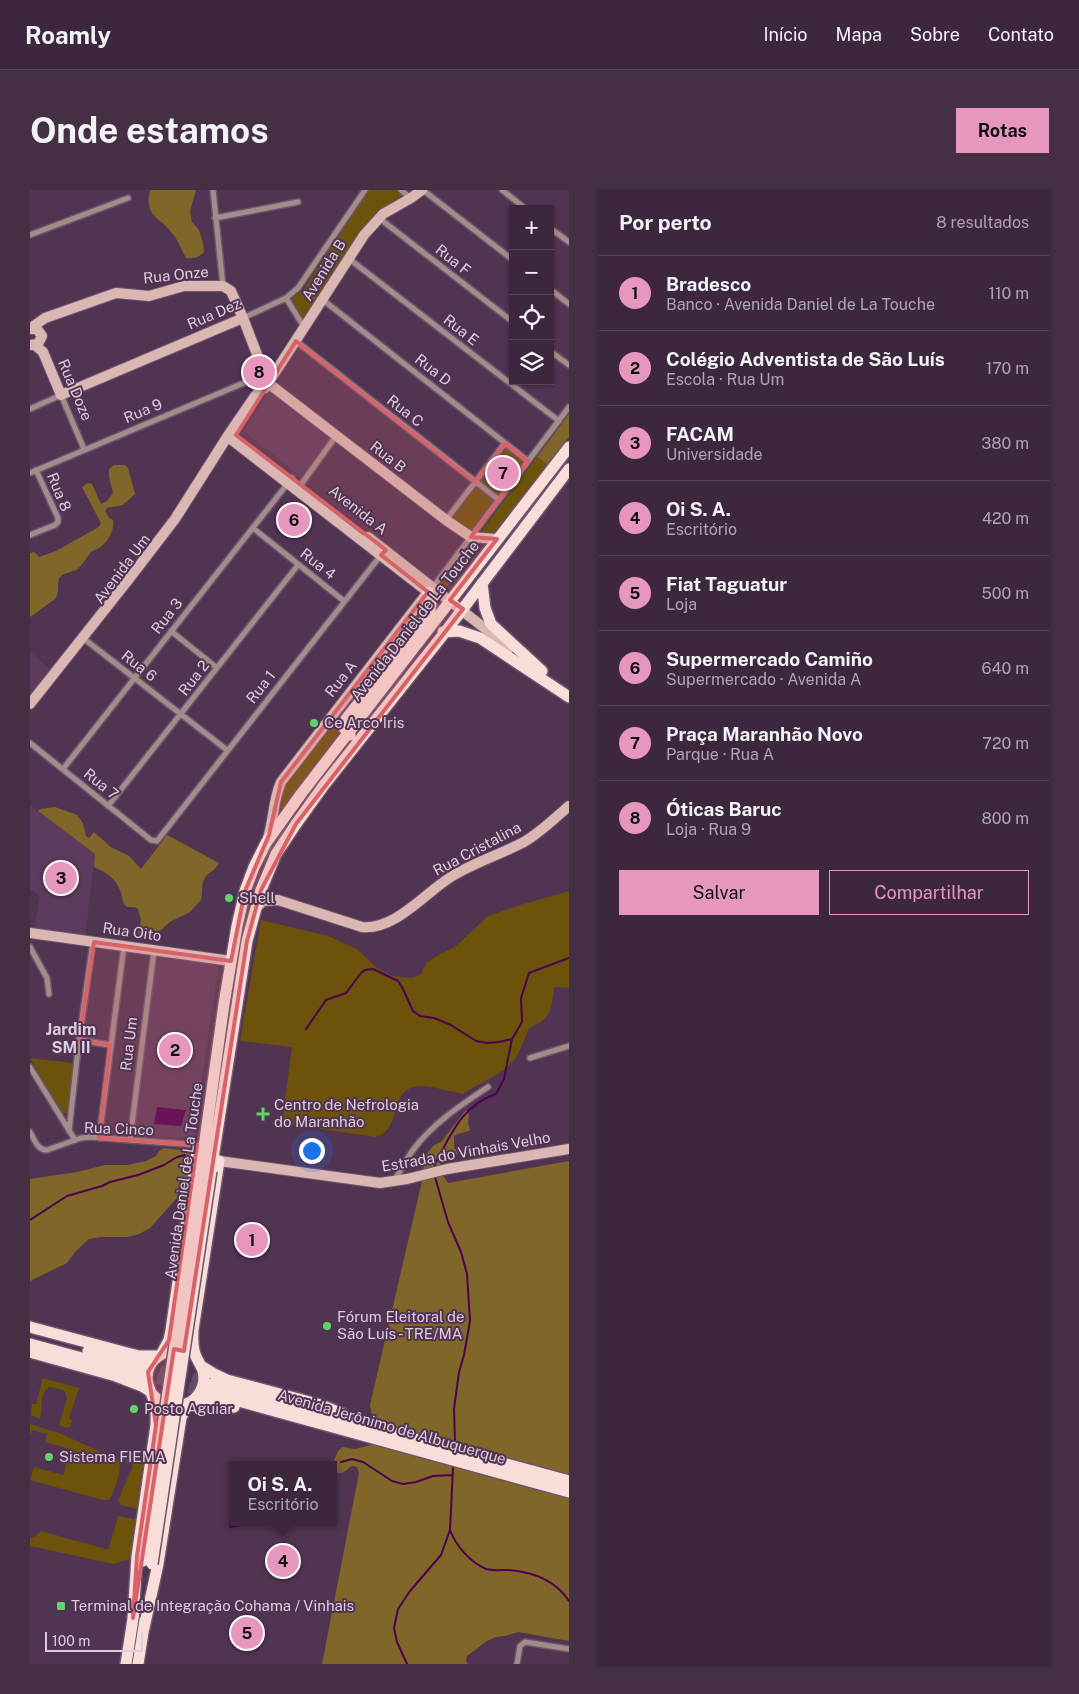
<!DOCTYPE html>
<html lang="pt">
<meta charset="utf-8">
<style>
body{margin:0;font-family:"Public Sans",sans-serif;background:#442f45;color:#f1f3f6}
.controls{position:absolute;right:15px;top:15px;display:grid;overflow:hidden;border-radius:0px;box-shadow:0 1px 4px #0004}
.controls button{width:45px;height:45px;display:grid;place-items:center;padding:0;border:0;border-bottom:1px solid #564458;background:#3d273e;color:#f1f3f6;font:25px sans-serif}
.scale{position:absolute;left:15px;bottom:12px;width:98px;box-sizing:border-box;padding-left:5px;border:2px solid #dfcddf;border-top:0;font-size:14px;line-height:18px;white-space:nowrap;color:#dfcddf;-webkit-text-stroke:4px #513452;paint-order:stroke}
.you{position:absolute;left:281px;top:960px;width:18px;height:18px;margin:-12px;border:4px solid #fff;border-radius:50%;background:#1a73e8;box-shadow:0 0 0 8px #1a73e833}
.badge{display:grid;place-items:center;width:32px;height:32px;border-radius:50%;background:#e797bd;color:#111;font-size:16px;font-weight:700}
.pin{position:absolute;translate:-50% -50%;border:2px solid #fff;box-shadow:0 1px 5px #0006}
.popup{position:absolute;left:199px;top:1271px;width:108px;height:65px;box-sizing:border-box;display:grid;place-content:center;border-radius:0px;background:#3d273e;filter:drop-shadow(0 1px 4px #0005);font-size:16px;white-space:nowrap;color:#ada5b0}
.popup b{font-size:19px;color:#f1f3f6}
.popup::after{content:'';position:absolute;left:50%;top:100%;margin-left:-10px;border:10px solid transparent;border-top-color:#3d273e}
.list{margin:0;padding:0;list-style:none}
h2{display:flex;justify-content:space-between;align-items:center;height:65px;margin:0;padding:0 20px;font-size:21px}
h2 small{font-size:16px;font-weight:400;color:#ada5b0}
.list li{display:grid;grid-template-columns:32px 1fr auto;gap:15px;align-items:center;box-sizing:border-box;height:75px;padding:0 20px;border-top:1px solid #564458}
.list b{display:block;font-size:19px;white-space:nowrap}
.list p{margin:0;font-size:16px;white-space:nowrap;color:#ada5b0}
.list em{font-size:16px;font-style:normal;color:#ada5b0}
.actions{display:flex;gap:10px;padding:15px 20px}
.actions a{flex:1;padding:11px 0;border:1px solid #e797bd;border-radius:0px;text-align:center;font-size:18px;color:#e797bd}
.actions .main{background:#e797bd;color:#111}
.icon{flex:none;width:28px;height:28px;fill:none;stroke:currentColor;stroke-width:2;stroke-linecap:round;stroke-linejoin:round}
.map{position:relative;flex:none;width:539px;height:1474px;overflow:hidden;border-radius:0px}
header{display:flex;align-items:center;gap:30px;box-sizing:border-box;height:70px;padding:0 25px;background:#3d273e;border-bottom:1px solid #564458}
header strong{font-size:24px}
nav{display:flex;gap:28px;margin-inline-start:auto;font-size:18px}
.intro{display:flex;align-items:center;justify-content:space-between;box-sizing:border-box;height:120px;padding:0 30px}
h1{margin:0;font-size:35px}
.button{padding:12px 22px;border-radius:0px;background:#e797bd;color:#111;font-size:18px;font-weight:700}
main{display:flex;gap:30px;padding:0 30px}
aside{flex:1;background:#3d273e;border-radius:0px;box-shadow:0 1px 4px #0004}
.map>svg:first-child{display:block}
.built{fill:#5d3b5e}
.green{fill:#6c520b}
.forest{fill:#806629}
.water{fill:#4e0052}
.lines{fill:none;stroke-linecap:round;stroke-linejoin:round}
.stream{stroke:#4e0052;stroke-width:2}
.primary-tunnel{stroke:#664b67;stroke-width:11;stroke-dasharray:11 5.5;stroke-linecap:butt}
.street-casing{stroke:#6d536e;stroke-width:8}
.secondary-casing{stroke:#6d536e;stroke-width:12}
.primary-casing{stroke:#6d536e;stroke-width:14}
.street{stroke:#a38d8a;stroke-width:5}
.secondary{stroke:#dbb7b3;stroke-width:10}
.primary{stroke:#f9ddd9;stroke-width:11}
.primary-bridge-casing{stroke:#6d536e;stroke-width:14;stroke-linecap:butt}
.primary-bridge{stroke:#f9ddd9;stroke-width:11}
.marked{fill:#d96268;fill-opacity:0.2;stroke:#d96268;stroke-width:4;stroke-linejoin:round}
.poi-dot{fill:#5ed56c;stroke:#513452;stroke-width:2}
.labels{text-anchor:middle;stroke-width:4;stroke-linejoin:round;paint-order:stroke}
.street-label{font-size:15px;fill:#dfcddf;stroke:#513452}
.poi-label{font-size:15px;fill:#dfcddf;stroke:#513452;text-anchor:start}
.neighbourhood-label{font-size:16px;font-weight:bold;fill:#dfcddf;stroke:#513452}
</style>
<header>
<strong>Roamly</strong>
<nav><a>Início</a><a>Mapa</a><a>Sobre</a><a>Contato</a></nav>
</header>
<div class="intro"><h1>Onde estamos</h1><a class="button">Rotas</a></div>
<main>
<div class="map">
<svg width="539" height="1474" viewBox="0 0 539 1474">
<rect width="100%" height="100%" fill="#513452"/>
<path class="built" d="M240,200L302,247L271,287L213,240Z
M0,462L20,479L0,505Z
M0,615L65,664L55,746L4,739L10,706L0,699Z
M127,764L189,774L163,947L103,948Z"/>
<path class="green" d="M338,0H367L373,5L339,31L274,131L260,110L274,99Z
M476,259L494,272L469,306L451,293Z
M507,267L518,275L463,344L452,343V340Z
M446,297L464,310L439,344L421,330Z
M449,356L416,398L410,392L436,359Z
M309,521L307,528L310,542L252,619L248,617L255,594Z
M539,701V798L524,797C522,819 521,829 499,838C495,847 492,856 488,864C479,882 449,893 433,904C420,902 395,893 383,897C362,904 369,929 355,942C353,944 349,946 345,947L252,933L262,857L210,851L231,730L298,746L327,759L348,779L362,786L381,788L391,784L396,773L410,764L425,757L458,726L487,716Z
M0,868L43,873L38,923H33L30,921Z
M13,1188L49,1198L39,1228L42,1231L40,1237L37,1238L29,1235L37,1208L34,1200L19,1197C9,1205 13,1217 10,1229L1,1225L2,1214H6Z
M0,1234L29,1243L89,1270C93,1278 84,1302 79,1310H73L0,1290L4,1277L33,1285L40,1259L15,1252L17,1244L2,1240L0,1246Z
M97,1261L114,1269L107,1319L91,1315L88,1311L103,1275L97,1273L94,1267Z
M88,1326L104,1329L108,1332L102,1368L84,1374L0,1356V1348L5,1347L11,1341L76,1359L79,1358Z"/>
<path class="forest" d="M120,0H166L160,21L162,32L169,40L173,53L174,62C168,68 164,69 156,68C151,59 148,50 142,43C130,26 114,28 120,0Z
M539,224V247L518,275L507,267Z
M84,275H95L98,278L105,304L93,315L77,318L75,321L79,328L83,330C85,343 74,358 62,361C57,366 52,377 46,380C42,382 34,383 31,386C25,392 31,401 25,409L0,427V363L4,362L9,367L26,361L69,337L71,333L52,297L58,293L62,294L71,314L77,311L83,303L79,287V279Z
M25,617L47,625L53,633L56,646L59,648L64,642L81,657L99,666L111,679L137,645L189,673C186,679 182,681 177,685C170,693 173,702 171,710L160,722L140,732L125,745L119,748H109L108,743L111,730L108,719L104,717H97C91,712 93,705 89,698C85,688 74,681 64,677L65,664L8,621L11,619Z
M436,920L439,925L438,933L440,940C435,943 430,942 424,946V957L428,964L413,968L408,978L418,993L539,971V1285L354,1236L342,1227L340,1215L392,991L395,986L393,980L394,967L404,955L411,952Z
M134,958L160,961L155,999L120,1038L109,1044L98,1047H71L59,1049L45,1062L37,1073L2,1090L0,1092V989L47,982L75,975H97L116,971L126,966L130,960Z
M349,1253L539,1305V1451L488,1442L475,1446L466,1447L457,1451L437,1466L436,1471L438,1474H292L329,1283L327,1277C318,1273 318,1283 310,1283C296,1282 307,1261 312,1257L325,1259Z"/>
<path class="water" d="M127,917L156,920L151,936L124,934Z"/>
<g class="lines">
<path class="stream" d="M276,839L296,810L316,803L331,783L335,780L343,779L368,791L372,797L383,821L390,826L404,828L421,835L446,851L457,853L469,852L482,849
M405,977V974C420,946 432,915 466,904L474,889L482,849L492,832L491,808L499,783L539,768
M405,987L418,1032L431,1062L437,1084L440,1131L434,1165L429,1182L424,1219L425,1252
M0,1030L37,1006L72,996L80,992L108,985L134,975L147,967L155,965
M311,1272L322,1269L333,1272L362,1291L373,1294L386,1292L403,1286L423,1285
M200,1337L227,1332
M420,1340C426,1356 440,1372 456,1379C463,1381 472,1380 479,1380C503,1382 526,1391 539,1411
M377,1474L367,1452L364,1438L368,1419L380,1401L411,1365L420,1340L423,1278"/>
<path class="primary-tunnel" d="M114,1176L181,1194
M111,1184L176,1202"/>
<defs>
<path id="street" d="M183,0L193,96
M371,0L381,8
M393,0L483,70
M472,0L496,19
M185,28L268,12
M349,28L483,132
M520,38L539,52
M0,45L98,8
M318,68L529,231
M520,99L539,114
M256,108L274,137
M293,110L498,271
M213,128L256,108L268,98L335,0
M266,151L469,310
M520,161L539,175
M0,219L31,205L54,259
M0,283L235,184
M267,300L306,246
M416,330L475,253
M223,338L314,411
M0,345L25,335L28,332V328L6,280
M403,397L539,217
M141,441L187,478
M53,448L197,560
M0,553L121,650L127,651L351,365
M33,579L262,288
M78,616L268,375
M0,757L17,788L19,804
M49,850L80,855
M500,868L539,856
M0,877L45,950
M39,941L49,850L63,752
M0,942C5,950 7,960 17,960L51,948L60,947L167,955
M69,948L94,756
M100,950L124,761
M364,991C370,981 376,970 383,960C402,934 431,915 458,897
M487,1474L490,1456L495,1452L539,1459"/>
<path id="secondary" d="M1,138L15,128L86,103L119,106L154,96H193L201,101L213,128L238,193
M0,139H7L12,146L8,154L1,155
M5,155L13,162L31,205L213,128
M238,193L416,330L441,347L467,349
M235,198L334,45L353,24L381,8L392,0
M202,250L398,402L251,592C243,610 244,629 238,648
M338,347L480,458
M0,514L99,389L145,329L199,244L225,206L238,193
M226,718L233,711L248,710L332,737C367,740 396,701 424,685C446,672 471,664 494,652C511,642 525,628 539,616
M0,743L201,771
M189,971L350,993L377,989L417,979L539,959"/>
<path id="primary" d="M452,393L455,418L461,434L512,481
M413,442L429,441L450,448L539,507
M320,545L314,538L316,529L399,425L401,414L398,402
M171,978L194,814L207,736L215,701L224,677L236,653L271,604L539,257
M181,981L217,751L231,700L246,664L266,634L294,595L416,441L539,279
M0,1137L97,1163L109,1166H128
M0,1154L111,1184
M58,1161L114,1176
M0,1162L86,1186L112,1196L120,1201
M132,1163L139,1150L141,1140L166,967
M171,1176L184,1184L197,1190L291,1215L313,1224
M181,1194L539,1291
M176,1202L539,1302
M122,1204C129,1212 138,1217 149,1216C166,1214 177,1197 173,1181C171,1174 165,1168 164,1160C162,1153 163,1146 163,1140L189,971
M162,1211H176L204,1217
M103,1428L107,1366L126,1235C126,1226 127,1219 124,1211C122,1203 117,1196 117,1188C117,1168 136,1158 154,1161
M114,1438L128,1374L151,1228L158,1213
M96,1474L104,1422
M108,1474L115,1430"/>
</defs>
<use href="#street" class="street-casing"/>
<use href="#secondary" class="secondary-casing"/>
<use href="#primary" class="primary-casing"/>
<use href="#street" class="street"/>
<use href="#secondary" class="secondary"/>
<use href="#primary" class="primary"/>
<defs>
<path id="primary-bridge" d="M113,1371L171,978
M122,1374L181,981"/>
</defs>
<use href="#primary-bridge" class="primary-bridge-casing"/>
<use href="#primary-bridge" class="primary-bridge"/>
</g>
<path class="marked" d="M266,151L445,292L475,253L498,271L441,347L467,349L420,410L433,419L266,634L231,700L217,751L154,1161L144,1159L103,1428L107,1366L126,1235L118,1182L139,1150L167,955L69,948L80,855L49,850L64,752L201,771L215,701L239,645L251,592L398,402L351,365L356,360L206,245Z"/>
<g class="poi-dot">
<circle cx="284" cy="533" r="5"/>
<circle cx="199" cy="708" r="5"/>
<path d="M230.5 916.5h5v5h5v5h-5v5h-5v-5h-5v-5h5z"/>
<circle cx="297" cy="1136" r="5"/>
<circle cx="104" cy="1219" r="5"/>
<circle cx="19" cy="1267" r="5"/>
<rect x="26" y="1411" width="10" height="10" rx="2.5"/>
</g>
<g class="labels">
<g class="street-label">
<text transform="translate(423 70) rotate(38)" y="5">Rua F</text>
<text transform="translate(294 80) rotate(-58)" y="5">Avenida B</text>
<text transform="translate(146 85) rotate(-6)" y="5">Rua Onze</text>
<text transform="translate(184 124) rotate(-23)" y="5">Rua Dez</text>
<text transform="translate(431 140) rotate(38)" y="5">Rua E</text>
<text transform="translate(403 180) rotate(38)" y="5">Rua D</text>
<text transform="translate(45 200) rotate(67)" y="5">Rua Doze</text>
<text transform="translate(113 221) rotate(-23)" y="5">Rua 9</text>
<text transform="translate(375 221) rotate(38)" y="5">Rua C</text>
<text transform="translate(358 267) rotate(38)" y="5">Rua B</text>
<text transform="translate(29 302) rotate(68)" y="5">Rua 8</text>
<text transform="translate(328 320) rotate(38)" y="5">Avenida A</text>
<text transform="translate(288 374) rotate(38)" y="5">Rua 4</text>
<text transform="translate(92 379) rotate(-53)" y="5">Avenida Um</text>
<text transform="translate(137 426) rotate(-52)" y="5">Rua 3</text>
<text transform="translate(385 431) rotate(-52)" y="5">Avenida Daniel de La Touche</text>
<text transform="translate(109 476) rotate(38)" y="5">Rua 6</text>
<text transform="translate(164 488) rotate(-52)" y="5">Rua 2</text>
<text transform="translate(311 489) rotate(-52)" y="5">Rua A</text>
<text transform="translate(231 497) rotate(-52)" y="5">Rua 1</text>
<text transform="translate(71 594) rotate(39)" y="5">Rua 7</text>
<text transform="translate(447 659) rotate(-28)" y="5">Rua Cristalina</text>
<text transform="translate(102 742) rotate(8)" y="5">Rua Oito</text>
<text transform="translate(99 854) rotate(-83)" y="5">Rua Um</text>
<text transform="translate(89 939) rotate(2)" y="5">Rua Cinco</text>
<text transform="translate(436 962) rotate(-10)" y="5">Estrada do Vinhais Velho</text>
<text transform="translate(154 991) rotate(-82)" y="5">Avenida Daniel de La Touche</text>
<text transform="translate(362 1237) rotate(16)" y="5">Avenida Jerônimo de Albuquerque</text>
</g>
<g class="poi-label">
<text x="294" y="538">Ce Arco Iris</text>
<text x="209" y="713">Shell</text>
<text x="244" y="920">Centro de Nefrologia<tspan x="244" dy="17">do Maranhão</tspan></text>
<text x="307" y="1132">Fórum Eleitoral de<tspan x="307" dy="17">São Luís - TRE/MA</tspan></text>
<text x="114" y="1224">Posto Aguiar</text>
<text x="29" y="1272">Sistema FIEMA</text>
<text x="41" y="1421">Terminal de Integração Cohama / Vinhais</text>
</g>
<g class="neighbourhood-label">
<text x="41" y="845">Jardim<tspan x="41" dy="18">SM II</tspan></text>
</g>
</g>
</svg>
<div class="controls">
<button>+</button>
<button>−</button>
<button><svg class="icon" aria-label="locate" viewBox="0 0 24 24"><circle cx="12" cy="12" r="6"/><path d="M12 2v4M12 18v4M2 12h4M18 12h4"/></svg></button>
<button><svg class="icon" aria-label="layers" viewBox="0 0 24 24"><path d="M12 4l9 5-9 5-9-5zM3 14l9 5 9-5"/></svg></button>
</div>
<div class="scale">100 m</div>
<div class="you"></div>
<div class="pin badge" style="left:222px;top:1050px">1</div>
<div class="pin badge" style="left:145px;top:860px">2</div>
<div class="pin badge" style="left:31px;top:688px">3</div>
<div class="pin badge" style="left:253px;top:1371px">4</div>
<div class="popup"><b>Oi S. A.</b>Escritório</div>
<div class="pin badge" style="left:217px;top:1443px">5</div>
<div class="pin badge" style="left:264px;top:330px">6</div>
<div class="pin badge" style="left:473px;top:283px">7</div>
<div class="pin badge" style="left:229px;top:182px">8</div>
</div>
<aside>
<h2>Por perto<small>8 resultados</small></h2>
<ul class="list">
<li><span class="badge">1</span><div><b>Bradesco</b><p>Banco · Avenida Daniel de La Touche</p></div><em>110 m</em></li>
<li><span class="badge">2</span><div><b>Colégio Adventista de São Luís</b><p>Escola · Rua Um</p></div><em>170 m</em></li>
<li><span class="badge">3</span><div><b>FACAM</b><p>Universidade</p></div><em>380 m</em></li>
<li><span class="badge">4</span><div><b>Oi S. A.</b><p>Escritório</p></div><em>420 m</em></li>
<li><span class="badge">5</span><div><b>Fiat Taguatur</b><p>Loja</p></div><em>500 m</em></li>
<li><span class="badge">6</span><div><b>Supermercado Camiño</b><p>Supermercado · Avenida A</p></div><em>640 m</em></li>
<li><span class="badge">7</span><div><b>Praça Maranhão Novo</b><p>Parque · Rua A</p></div><em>720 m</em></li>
<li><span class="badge">8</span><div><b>Óticas Baruc</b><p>Loja · Rua 9</p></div><em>800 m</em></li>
</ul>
<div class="actions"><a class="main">Salvar</a><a>Compartilhar</a></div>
</aside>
</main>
